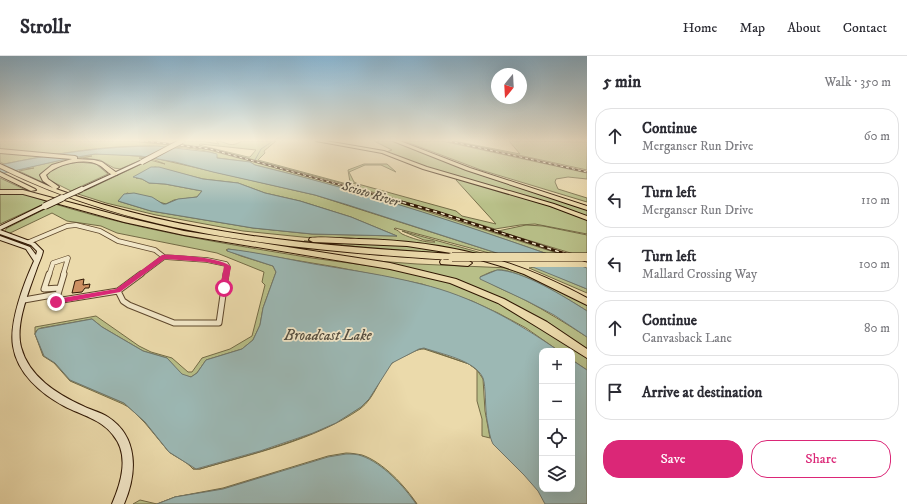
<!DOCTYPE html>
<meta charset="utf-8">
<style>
body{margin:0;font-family:"IM FELL DW Pica",serif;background:#f7f7f7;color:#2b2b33}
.controls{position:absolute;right:12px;bottom:12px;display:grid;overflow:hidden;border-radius:8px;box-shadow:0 4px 16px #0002}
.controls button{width:36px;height:36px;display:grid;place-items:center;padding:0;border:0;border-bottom:1px solid #e1e1e2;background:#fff;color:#2b2b33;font:20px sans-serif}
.compass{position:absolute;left:491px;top:12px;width:36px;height:36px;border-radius:50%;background:#fff;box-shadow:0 4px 16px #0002;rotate:198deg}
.stop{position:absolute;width:12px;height:12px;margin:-9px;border:3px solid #db2777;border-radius:50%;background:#fff}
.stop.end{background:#db2777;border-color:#fff;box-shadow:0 1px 4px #0008}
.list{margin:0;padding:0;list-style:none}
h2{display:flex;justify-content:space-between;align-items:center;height:52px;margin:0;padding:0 16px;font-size:17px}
h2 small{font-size:13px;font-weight:400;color:#7c7c81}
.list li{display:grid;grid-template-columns:26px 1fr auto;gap:12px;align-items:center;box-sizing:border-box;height:56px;margin:0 8px 8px;padding:0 8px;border:1px solid #e1e1e2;border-radius:16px}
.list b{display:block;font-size:15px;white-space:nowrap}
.list p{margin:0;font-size:13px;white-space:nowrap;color:#7c7c81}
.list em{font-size:13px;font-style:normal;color:#7c7c81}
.actions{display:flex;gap:8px;padding:12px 16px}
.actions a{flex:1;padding:9px 0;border:1px solid #db2777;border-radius:16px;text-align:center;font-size:14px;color:#db2777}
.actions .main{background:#db2777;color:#fff}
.icon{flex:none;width:22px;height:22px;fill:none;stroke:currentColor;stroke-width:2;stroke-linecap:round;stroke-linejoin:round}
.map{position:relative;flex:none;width:587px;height:448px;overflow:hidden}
header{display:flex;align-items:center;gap:24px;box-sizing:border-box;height:56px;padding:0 20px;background:#fff;border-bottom:1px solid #e1e1e2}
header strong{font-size:19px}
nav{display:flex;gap:22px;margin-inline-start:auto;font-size:14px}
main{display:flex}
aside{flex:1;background:#fff}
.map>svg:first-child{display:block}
.green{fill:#b8bf88;stroke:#746b46;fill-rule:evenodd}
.water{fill:#9cb8b4;stroke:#71786d}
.pier{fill:#ebdaab}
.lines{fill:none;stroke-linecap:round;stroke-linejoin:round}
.stream{stroke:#71786d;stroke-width:1}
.building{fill:#cd9062;stroke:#301703}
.street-far1-casing{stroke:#5f482d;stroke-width:5.5}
.street-casing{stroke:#5f482d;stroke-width:7}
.secondary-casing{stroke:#301703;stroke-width:2}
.primary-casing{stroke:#301703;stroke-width:2}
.highway-casing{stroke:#301703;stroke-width:2}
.street-far1{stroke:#f2e7c8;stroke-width:4}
.street{stroke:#f2e7c8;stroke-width:5}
.secondary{fill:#f2e7c8;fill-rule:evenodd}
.primary{fill:#ebdaab;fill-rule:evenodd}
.highway{fill:#ebdaab;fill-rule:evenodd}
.rail-far1-casing{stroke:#301703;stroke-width:2}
.rail-casing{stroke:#301703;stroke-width:3}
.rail-far1{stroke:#f2e7c8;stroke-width:1;stroke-dasharray:3;stroke-linecap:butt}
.rail{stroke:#f2e7c8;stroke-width:1.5;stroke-dasharray:4;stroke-linecap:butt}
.secondary-bridge-far1-casing{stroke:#301703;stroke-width:6;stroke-linecap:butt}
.secondary-bridge-casing{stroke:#301703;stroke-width:8;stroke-linecap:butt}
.highway-bridge-casing{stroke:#301703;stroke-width:9;stroke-linecap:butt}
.secondary-bridge-far1{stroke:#f2e7c8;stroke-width:4.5}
.secondary-bridge{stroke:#f2e7c8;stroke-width:6}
.highway-bridge{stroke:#ebdaab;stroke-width:8}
.route{fill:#db2777}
.labels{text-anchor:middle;stroke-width:3.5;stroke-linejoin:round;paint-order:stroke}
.far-water-label{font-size:13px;font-style:italic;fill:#564f41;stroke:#f2e7c8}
.water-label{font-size:15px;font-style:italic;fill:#564f41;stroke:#f2e7c8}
</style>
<header>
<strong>Strollr</strong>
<nav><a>Home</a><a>Map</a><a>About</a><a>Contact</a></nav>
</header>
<main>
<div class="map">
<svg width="587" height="448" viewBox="0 0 587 448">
<rect width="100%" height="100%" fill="#ebdaab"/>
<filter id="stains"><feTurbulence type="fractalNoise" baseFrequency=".005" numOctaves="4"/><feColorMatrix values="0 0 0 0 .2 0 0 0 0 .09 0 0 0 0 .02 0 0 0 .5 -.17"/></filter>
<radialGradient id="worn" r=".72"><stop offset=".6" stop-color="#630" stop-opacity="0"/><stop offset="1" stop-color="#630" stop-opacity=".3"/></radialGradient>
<path class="green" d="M0,85H131L205,93L373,138L560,198H548C451,165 354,133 255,109L250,106L217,102L216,98C202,93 187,92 171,91C115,87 59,97 4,108L0,106Z
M185,85H201L219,88L216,85C227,85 229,93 242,85H276L264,95L265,97L258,104L358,131L361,130L350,126L348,114L364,108H387L396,116L381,109H365L349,116L354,126L358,128L456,155L462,160L496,168L456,124L457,123L547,149L587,164V178L535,168L520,169L495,173L359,132L221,95L181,88ZM200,88L256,94L250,101H248L199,89Z
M374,85H392L478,118L587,154V161L422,110L386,96L392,94Z
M404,85H442L587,117V123L568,121L556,123L555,126L558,133L587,142V146L481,114Z
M454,85L520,98L509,85L587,86V114Z
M95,98H111L148,101L139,102L144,103L120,113L114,112L100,104L83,102L92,100L65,104L77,103L94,105C80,104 49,107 41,119V122L47,127L46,128L19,115L34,112L16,114L66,103Z
M154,102L315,139L503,199L493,198L395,172L394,173C398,174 399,176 402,178C411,182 425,187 435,186L433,185L424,184L402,175L489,199L478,198L419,187L312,182L243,175L156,159L106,147L78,138L150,104L165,108L152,103ZM155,111L203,123L238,127L265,137L300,145L351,161L397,180L312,178L253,172L151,155L118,145L127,137L166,148L174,144L197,141L202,135L165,128L149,127L142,123L136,122Z
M79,106L96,108L108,118L71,135L47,123L45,118L47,116L66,108Z
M0,122L26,134L0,135Z
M0,136L28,138L48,146L0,168Z
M55,148C139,174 226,188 312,202C360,209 409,213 455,228C502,245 544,274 587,300V314L572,304V295H559L526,272L498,257L472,245L422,228L336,211L228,193L226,194L241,200L273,210L276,216L263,252L260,269L253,284L242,293L206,304L197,317L191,321L182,319L167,302L143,295L102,271L92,263L41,272L36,275L35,278L44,300L55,307L70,324L124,347L145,366L169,396C177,402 186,405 193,413H200C254,397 313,384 359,352C374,342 379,321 391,308C395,303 402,301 407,298C413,296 418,293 424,292L469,308L477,314L483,323L485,355L490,382L482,380V363L477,345V314L469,308L424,293C418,293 413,296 407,299C402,301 395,304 391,308C379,322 375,342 360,353C315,384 252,398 200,413H193L189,408L169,396L145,367L130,352L123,348L70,325L54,307L43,300L35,278V271L96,260L139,290L151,296L172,302L188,316H192L202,302L230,293L252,280L265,229L262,226L264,216L217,197L117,177L101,170L67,165L52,157L8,178L4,176L7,172Z
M526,169L543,170L587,179V198H574L498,175Z
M304,185L407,189L458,198L377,193Z
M363,204L417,208L509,212L525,218L587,248V255C570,244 517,212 498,214C492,215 486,218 480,221C494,231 510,236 525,244C546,255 567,268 587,281V294L490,237Z
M535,211L587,233V237L529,212Z
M346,397C351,397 357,398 362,399C383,406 405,430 417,448L412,442L275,417L223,433L175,441L157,448H133L140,444L157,448L175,441L223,432L328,400Z"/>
<path class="water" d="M157,90L209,96L217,98V102L250,106L255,109C368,136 478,173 587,212V233L503,199L348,149L315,139L213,116L175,106L141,100L95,98L66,103L0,118V109C52,98 104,90 157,90Z
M151,111H159L203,123L238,127L265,137L300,145L351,161L397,180L312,178L253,172L151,155L118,145L124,138L134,137L152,141L163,148H166L178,143L197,141L202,135L165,128L149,127L142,123L133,121Z
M228,193C256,196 286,203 314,208C350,214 386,219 421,228C472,240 517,266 559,295H542V433H572V304L587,314V448H545L538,435L524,419L493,388C489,380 489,372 487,364C485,353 486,330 483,322C475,304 441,298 424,292L419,293L392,307L369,343L361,351L336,367L313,377L260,395L196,413L169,396L145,366L124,347L70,324L55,307L44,300L35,278L38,273L92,263L102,271L143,295L167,302L182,318L191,321L197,317L206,304L242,293L253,284L260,269L263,252L276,216L273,210L227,195Z
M497,214C522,214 565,241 587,255V281L554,259L527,245L480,223V221Z
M346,398C351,398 357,398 362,400C382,407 404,430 416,448H157L175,441L223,433L328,401Z"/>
<path class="pier" d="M554,198L587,211H530L503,200Z"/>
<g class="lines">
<path class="stream" d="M255,104L261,93L273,85"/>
</g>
<path class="building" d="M84,223L83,229L90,228L89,232H85L82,236L72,237L75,225Z"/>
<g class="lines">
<defs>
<path id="street-far1" d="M29,186L67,170L76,169L100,175L118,185L155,194L164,201L207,204L226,208L228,211L226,219
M49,219L53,207L68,202L63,219
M140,219L164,201"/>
<path id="street" d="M49,218L44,233L59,232
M64,218L56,245L118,235L141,218
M118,235L123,245L129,249L174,267H219L226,218
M24,244L58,238"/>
<path id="secondary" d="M140,105L144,106L84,134L79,133Z
M45,148L48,150L47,151L0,174V170Z
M0,174L35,187L43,195C42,201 39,206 37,212C29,235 15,268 21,291C29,321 57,338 83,350C91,354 100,356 108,361C139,381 137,418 124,448H112C121,427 130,399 113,379C101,363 81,359 64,350C41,338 17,317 13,290C9,266 24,227 34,205L26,193L0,184V180L30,191L36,199L37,195L31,189L0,178Z"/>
<path id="primary" d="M316,85H326L384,95L427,111L554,148L587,160V164L550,150L423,113L382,97Z"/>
<path id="highway" d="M393,85H400L470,112L587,150V154L466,114Z
M0,93L75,100L77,101V103L94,104L102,106L117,117V119C109,120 105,112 99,109C85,101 57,108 46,119L48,123L58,130L59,131L56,133C182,179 319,190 452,198L456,201L452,204C301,194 138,181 0,112V108L53,132L43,125L40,119L41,118L52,109L72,103L0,97Z
M0,116L35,133L36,134L31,135L0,120Z
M0,134H23L128,162L184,175L390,207L456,223L504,243L547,266L587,293V302L539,272L498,247L450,227L390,213L184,179L124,166L23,138H0Z
M310,182C322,180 346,183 359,183C444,185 512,201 587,242V249L524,218L504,211L464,199L407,190L313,186L309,184Z
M444,203L468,204L472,207L468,210L441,208L440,206L441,204Z"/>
</defs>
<use href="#street-far1" class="street-far1-casing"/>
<use href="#street" class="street-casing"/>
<use href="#secondary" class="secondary-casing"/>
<use href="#primary" class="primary-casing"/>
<use href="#highway" class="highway-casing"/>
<use href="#street-far1" class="street-far1"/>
<use href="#street" class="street"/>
<use href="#secondary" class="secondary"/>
<use href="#primary" class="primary"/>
<use href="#highway" class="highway"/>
<defs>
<path id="rail-far1" d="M145,85L210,93L391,143
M449,85L587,116"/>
<path id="rail" d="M387,142L437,156L587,205"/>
</defs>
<use href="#rail-far1" class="rail-far1-casing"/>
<use href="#rail" class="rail-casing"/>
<use href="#rail-far1" class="rail-far1"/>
<use href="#rail" class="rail"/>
<defs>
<path id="secondary-bridge-far1" d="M142,106L182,85
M60,143L82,133"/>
<path id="secondary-bridge" d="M45,150L62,142"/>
<path id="highway-bridge" d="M452,201H587"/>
</defs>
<use href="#secondary-bridge-far1" class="secondary-bridge-far1-casing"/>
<use href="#secondary-bridge" class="secondary-bridge-casing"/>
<use href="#highway-bridge" class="highway-bridge-casing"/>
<use href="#secondary-bridge-far1" class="secondary-bridge-far1"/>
<use href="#secondary-bridge" class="secondary-bridge"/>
<use href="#highway-bridge" class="highway-bridge"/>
</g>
<linearGradient id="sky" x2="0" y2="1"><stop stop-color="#89b6d3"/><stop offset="0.57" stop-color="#f6eed9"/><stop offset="1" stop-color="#f6eed9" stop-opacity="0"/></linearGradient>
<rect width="587" height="148" fill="url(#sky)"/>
<path class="route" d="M162,199C174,198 224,202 231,211L227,232L224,234L220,232L224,210L207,206L165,203L120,236L56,248L53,246L56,243L116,233Z"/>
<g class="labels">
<g class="far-water-label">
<text transform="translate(371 137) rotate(17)" y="5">Scioto River</text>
</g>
<g class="water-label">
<text x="328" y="284">Broadcast Lake</text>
</g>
</g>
<rect width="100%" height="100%" filter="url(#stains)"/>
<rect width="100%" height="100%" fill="url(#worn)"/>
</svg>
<div class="controls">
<button>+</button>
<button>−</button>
<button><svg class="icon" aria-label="locate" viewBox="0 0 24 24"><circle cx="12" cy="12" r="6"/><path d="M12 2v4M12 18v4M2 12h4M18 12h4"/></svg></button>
<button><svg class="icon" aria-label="layers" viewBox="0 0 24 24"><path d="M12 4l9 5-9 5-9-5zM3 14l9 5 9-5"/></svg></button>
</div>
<svg class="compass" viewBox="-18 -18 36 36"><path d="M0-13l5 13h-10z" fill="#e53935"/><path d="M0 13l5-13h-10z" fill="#7c7c81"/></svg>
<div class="stop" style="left:224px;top:232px"></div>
<div class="stop end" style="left:56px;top:246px"></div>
</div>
<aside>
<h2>5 min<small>Walk · 350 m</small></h2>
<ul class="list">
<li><svg class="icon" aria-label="ahead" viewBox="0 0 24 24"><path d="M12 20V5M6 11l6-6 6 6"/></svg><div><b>Continue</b><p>Merganser Run Drive</p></div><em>60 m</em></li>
<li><svg class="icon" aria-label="left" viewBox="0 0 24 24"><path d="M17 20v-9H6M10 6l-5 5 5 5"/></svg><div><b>Turn left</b><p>Merganser Run Drive</p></div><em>110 m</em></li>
<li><svg class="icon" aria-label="left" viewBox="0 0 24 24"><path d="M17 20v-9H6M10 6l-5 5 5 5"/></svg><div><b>Turn left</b><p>Mallard Crossing Way</p></div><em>100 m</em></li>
<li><svg class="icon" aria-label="ahead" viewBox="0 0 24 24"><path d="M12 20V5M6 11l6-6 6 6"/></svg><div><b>Continue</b><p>Canvasback Lane</p></div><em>80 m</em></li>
<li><svg class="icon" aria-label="arrive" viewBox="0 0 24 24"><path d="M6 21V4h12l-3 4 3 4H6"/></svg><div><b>Arrive at destination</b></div></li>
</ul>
<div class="actions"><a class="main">Save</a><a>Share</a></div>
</aside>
</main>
